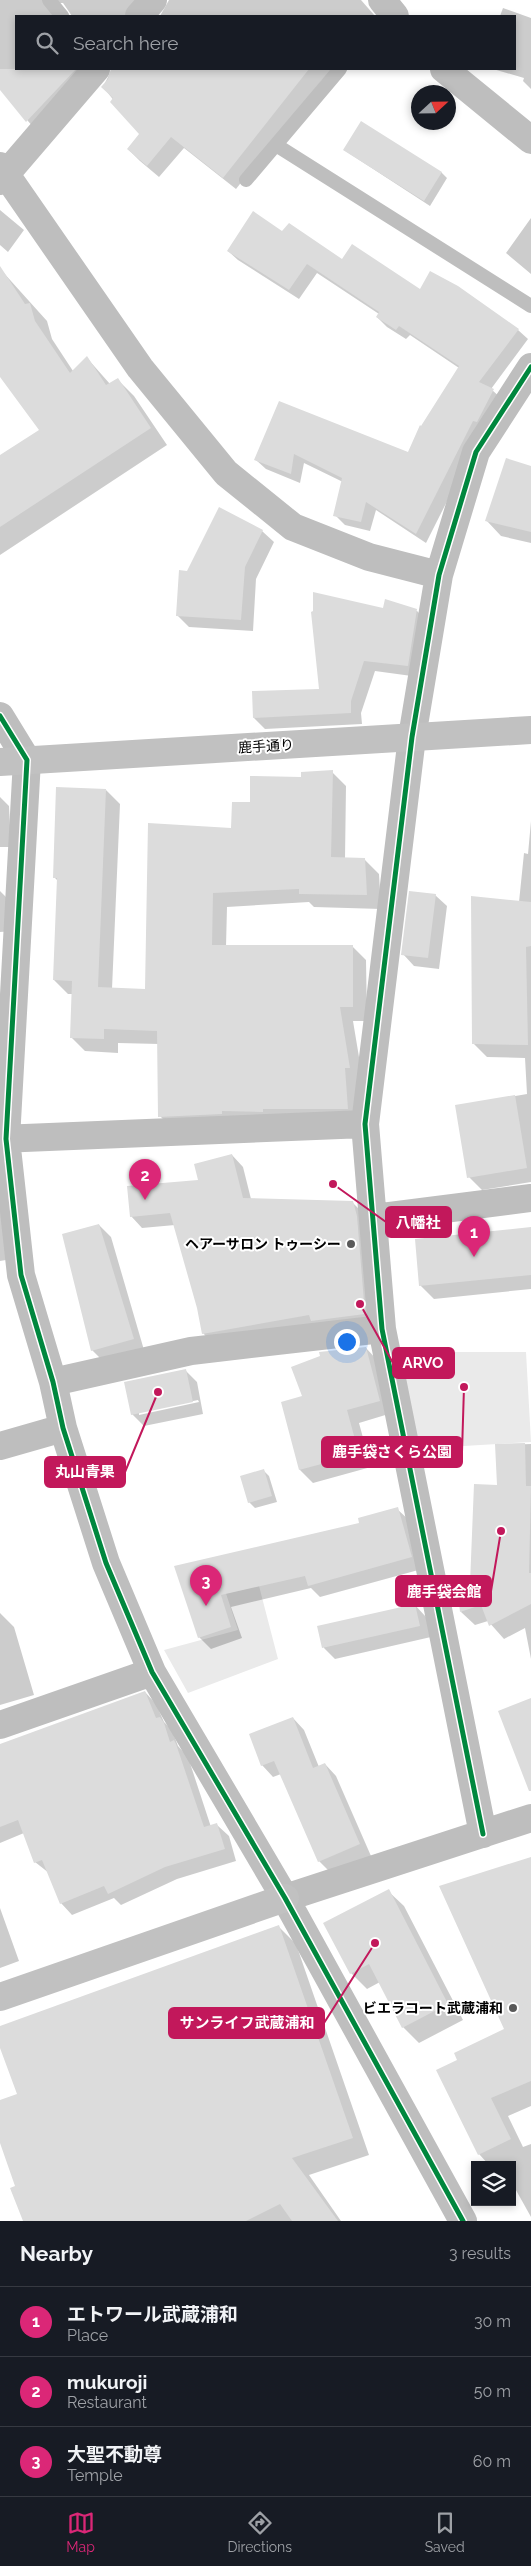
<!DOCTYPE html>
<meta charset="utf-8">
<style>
body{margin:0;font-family:Raleway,"Noto Sans JP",sans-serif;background:#242831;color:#f1f3f6}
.controls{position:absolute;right:15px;bottom:15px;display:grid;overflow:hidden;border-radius:0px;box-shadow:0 2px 8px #0003}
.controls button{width:45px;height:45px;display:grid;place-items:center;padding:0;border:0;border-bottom:1px solid #363941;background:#171b24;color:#f1f3f6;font:25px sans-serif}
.compass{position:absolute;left:411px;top:85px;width:45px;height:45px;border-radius:50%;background:#171b24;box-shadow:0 2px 8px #0003;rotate:68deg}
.you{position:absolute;left:346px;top:1341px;width:18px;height:18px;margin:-12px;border:4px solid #fff;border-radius:50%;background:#1a73e8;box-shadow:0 0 0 8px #1a73e833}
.badge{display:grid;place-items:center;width:32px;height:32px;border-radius:50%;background:#db2777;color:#fff;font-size:16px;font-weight:700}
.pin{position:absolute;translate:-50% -41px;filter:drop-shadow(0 1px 2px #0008)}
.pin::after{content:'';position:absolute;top:26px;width:18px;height:15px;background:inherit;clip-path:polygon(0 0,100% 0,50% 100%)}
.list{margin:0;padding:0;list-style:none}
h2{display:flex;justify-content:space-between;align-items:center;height:65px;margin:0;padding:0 20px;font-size:21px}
h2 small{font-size:16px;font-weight:400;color:#9ea1a6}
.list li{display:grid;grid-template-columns:32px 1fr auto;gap:15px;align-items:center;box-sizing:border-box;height:70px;padding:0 20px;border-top:1px solid #363941}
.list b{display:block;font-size:19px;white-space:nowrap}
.list p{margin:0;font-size:16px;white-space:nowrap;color:#9ea1a6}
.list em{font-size:16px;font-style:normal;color:#9ea1a6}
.icon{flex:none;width:28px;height:28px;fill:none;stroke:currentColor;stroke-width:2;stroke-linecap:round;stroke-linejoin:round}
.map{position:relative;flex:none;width:531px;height:2221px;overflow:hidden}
.search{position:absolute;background:#171b24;box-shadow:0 2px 8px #0003;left:15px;right:15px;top:15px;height:55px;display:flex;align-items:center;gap:12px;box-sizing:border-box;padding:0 18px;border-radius:0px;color:#9ea1a6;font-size:19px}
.sheet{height:275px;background:#171b24}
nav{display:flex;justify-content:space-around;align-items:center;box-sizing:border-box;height:70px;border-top:1px solid #363941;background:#171b24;font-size:14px;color:#9ea1a6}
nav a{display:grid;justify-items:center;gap:2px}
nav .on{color:#db2777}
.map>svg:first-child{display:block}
.green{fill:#eaeaea}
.shadow{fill:#0003;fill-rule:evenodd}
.building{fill:#dcdcdc}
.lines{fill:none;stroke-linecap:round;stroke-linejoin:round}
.lane{stroke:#bebebe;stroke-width:14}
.street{stroke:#bebebe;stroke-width:28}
.secondary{stroke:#c1c1c1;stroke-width:28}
.cycleway-casing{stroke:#fff;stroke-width:8}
.cycleway{stroke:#00873e;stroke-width:5}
.poi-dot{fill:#595959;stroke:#fff;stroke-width:2}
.labels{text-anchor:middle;stroke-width:4;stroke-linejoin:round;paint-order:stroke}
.street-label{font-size:14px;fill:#000;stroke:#fff}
.poi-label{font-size:14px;font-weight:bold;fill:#000;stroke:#fff;text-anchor:end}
.leader{fill:none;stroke:#c2185b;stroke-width:2}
.callout-dot{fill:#c2185b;stroke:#fff;stroke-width:2}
.callout{fill:#c2185b;stroke:#c2185b;stroke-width:2}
.callout-label{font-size:15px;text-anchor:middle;font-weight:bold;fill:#fff}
</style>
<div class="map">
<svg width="531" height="2221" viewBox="0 0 531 2221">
<rect width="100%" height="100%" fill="#fff"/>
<path class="green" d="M392,1352H526L531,1442L413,1449Z
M252,1559L278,1659L188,1693L164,1650L238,1630L218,1569Z"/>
<path class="shadow" d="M0,0H156L142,16H72L63,3H60L53,16H16V69H99L39,134L0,88Z
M169,0H361L375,16H160Z
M503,8L531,18V89L523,81L524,78L493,69H515V16H500Z
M112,69H348L330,88L322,80L236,189L184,148L159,177L140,161L128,149L141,134L103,87Z
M344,150L441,172L447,178L430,206Z
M0,210L24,230L8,252L0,245Z
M531,218V274L506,253Z
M283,233L342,261L518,330L528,339L491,389L503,400L483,430L426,543L376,510L370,531L345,525L335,515L343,482L304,463L300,483L266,469L256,460L279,403L409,454L422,428L459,368L410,335L406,339L387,327L377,317L379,314L317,273L299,299L238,260L228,251Z
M2,271L47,321L52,339L73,371L87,358L110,384L117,379L134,396L167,445L0,555V457L40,430L0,374V272Z
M531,467V543L501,536L487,521Z
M262,531L274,542L256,579L253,631L189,627L177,615L187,572Z
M384,610L417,611L428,622L419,677L375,671L361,713L362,724L265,729L254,718L253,692L321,690Z
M332,772L346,786L345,859L365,860L379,874L381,909L314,907L309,902L227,907L226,947L352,946L366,960L367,1021H353L363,1081L361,1123L174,1130L160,1116L159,1044L118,1043V1053L85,1051L71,1037L73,994H68L54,980L58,881L54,877L106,790L120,804L112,989L146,990L232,829L251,804L302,778Z
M0,797L9,806L11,847H0Z
M531,821V1182L482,1190L469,1177L457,1106L527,1094L525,1058L487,1057L473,1043L519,902L524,853L528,854Z
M0,891L12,903L14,931L0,932Z
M435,895L447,906L439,969L414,966L403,954Z
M232,1155L243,1167L251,1199L353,1203L364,1214L376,1325L214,1345L203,1333L198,1307L175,1225L142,1228L131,1216L200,1181Z
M0,1160L6,1260L0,1261Z
M99,1225L111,1237L144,1350L104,1362L92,1350Z
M531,1229V1289L434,1299L420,1285Z
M366,1348L378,1361L392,1413L359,1423L371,1467L313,1483L300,1470L282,1403L304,1397Z
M185,1370L197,1382L203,1414L144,1426L132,1414ZM198,1400L199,1402L139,1415V1412Z
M531,1444V1659L525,1628L504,1639L488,1621L475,1625L461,1612L472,1585L498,1486L497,1445Z
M263,1470L269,1476L277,1502L255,1508L249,1502Z
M397,1509L409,1520L422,1569L320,1597L311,1588L231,1607L242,1638L211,1649L199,1637L175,1567L361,1524Z
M415,1605L426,1617L431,1637L335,1659L324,1648L319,1627Z
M0,1613L14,1627L34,1695L0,1705Z
M145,1692L156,1704L164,1722L172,1730L178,1746L188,1757L211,1827L217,1825L229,1836L236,1861L177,1879L121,1905L114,1898L72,1915L61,1903L49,1873L35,1862L24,1833L0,1843V1745Z
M293,1718L304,1730L319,1767L325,1764L336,1776L371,1856L331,1873L319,1861L281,1774L273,1777L262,1765Z
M531,1858V2106L508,2116L523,2147L531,2144V2217L512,2183V2165H489L479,2154L459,2060L506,2030Z
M388,1891L404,1906L463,2020L419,2043L403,2027L380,1982L367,1989L351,1973Z
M0,1908L19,1961L0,1968Z
M278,1926L296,1944L369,2155L309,2175L341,2221H181L180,2219L173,2221H24L11,2189L17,2187L0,2139V2101L19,2095L0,2045V2027Z"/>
<path class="building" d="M0,69H76L26,122L0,90Z
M111,69H309L223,178L171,137L147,166L127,149L139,134L110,102L113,98L101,87L108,79Z
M361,121L442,172L424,201L343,150Z
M253,211L282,231L289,223L342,259L352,244L420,289L430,271L458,286L519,329L479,382L494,389L477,422L473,421L416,534L366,502L361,522L333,516L342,478L294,454L291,474L254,460L279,401L408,452L420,425L421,426L459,366L399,326L396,330L376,317L379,312L307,264L289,290L227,251Z
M0,266L25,304L30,303L35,321L70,373L87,356L106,385L118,378L151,428L0,527V455L39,430L0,377Z
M506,458L531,466V532L485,521Z
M219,507L263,530L245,567L241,620L176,616L179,570L187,571Z
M313,592L383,608L385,599L417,609L408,666L364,661L351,701V713L253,718L252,691L319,689L311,612L313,611Z
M333,770L331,857L365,858L367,895L299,894V889L213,893L212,945H353V1007H340L350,1068H345L348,1109H263V1112L222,1111V1114L158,1117L157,1031L104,1029V1039L70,1038L72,981L53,980L57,878H53L56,787L106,789L98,987L145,989L148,823L231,828L232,802H250V776L301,777V772Z
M409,891L436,894L428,958L401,955Z
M471,896L531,902V946L526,947L528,1045L472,1044Z
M515,1095L527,1168L467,1178L455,1105Z
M232,1154L243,1198L353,1201L357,1216L365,1314L311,1321L309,1315L202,1334L197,1308L170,1213L130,1217L127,1186L198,1180L194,1164Z
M99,1224L134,1339L91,1351L62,1234Z
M531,1227V1275L419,1286L415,1239Z
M366,1347L380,1401L347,1410L359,1454L299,1470L281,1402L302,1396L291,1367L320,1356L319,1352Z
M186,1369L193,1402L131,1415L124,1382Z
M525,1443L526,1486H531L529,1573H531V1604L489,1626L481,1605L460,1612L457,1587L470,1584L474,1484L497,1485L495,1444Z
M264,1469L272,1496L248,1503L240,1476Z
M398,1507L412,1557L308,1586L305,1576L221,1595L231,1627L198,1638L174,1566L359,1523L358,1518Z
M415,1604L420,1626L322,1648L317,1626Z
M145,1691L156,1718L160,1717L164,1723L170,1742L174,1740L176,1744L204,1827L217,1823L225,1849L165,1867L108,1894L104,1886L60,1904L42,1860L34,1863L18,1820L0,1827V1744Z
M531,1698V1791H529L498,1711Z
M293,1717L313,1768L325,1763L360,1844L318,1862L274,1761L261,1766L249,1734Z
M531,1857V2081L491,2098L511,2139L478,2155L436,2070L457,2060L454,2053L504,2029L439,1886Z
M389,1889L448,2004L402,2028L369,1964L350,1974L323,1923Z
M279,1925L353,2138L292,2158L338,2221H292L280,2204L246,2221H23L10,2188L15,2186L0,2143V2100L17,2094L0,2048V2026Z"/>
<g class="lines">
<path class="lane" d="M49,0L62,16
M276,145L531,306
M246,180L340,69"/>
<path class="street" d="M382,0L395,16
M139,16L153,0
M444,69L531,140
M0,166L140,368L226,473L293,527L369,557L439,575
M0,181L96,69
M0,716L27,760L6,1139L21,1275L53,1382L63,1428L106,1563L152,1672L285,1898L463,2221
M0,1139L365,1124
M374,1218L531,1198
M53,1382L191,1351L382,1329
M0,1446L63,1428
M0,1725L152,1672
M483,1834L382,1329L365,1124L412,737L439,575L476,452L531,367
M285,1898L531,1818"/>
<path class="secondary" d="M0,762L531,730
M0,1997L285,1898"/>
<defs>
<path id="cycleway" d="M0,716L27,760L6,1139L21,1275L53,1382L63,1428L106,1563L152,1672L285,1898L463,2221
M483,1834L382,1329L365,1124L412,737L439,575L476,452L531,367"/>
</defs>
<use href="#cycleway" class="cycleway-casing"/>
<use href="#cycleway" class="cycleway"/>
</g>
<g class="poi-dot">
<circle cx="351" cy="1244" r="5"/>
<circle cx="513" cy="2008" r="5"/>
</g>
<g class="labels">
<g class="street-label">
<text transform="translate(266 746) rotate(-3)" y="5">鹿手通り</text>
</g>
<g class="poi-label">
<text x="341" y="1249">ヘアーサロン トゥーシー</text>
<text x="503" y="2013">ビエラコート武蔵浦和</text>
</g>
</g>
<path class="leader" d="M333 1184L386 1222M360 1304L393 1363M464 1387L462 1452M158 1392L125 1472M501 1531L491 1591M375 1943L324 2023"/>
<g class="callout-dot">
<circle cx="333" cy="1184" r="5"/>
<circle cx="360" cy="1304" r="5"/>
<circle cx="464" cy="1387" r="5"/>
<circle cx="158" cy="1392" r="5"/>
<circle cx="501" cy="1531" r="5"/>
<circle cx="375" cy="1943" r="5"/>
</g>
<g class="callout">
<rect x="386" y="1207" width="65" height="30" rx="5"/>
<rect x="393" y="1348" width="61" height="30" rx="5"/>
<rect x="322" y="1437" width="140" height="30" rx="5"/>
<rect x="45" y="1457" width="80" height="30" rx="5"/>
<rect x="396" y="1576" width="95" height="30" rx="5"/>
<rect x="169" y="2008" width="155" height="30" rx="5"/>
</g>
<g class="callout-label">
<text x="418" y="1228">八幡社</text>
<text x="423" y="1368">ARVO</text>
<text x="392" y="1457">鹿手袋さくら公園</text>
<text x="85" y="1477">丸山青果</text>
<text x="444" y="1597">鹿手袋会館</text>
<text x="247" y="2028">サンライフ武蔵浦和</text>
</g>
</svg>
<div class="controls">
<button><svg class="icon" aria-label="layers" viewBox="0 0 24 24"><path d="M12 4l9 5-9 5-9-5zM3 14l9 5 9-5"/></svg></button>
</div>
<svg class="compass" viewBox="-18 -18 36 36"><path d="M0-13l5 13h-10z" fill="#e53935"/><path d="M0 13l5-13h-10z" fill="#9ea1a6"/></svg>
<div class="you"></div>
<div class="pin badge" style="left:474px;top:1257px">1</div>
<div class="pin badge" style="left:145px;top:1200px">2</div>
<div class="pin badge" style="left:206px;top:1606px">3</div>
<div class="search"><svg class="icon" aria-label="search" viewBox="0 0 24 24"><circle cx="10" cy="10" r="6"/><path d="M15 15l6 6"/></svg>Search here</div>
</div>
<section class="sheet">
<h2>Nearby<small>3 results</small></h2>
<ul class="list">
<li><span class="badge">1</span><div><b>エトワール武蔵浦和</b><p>Place</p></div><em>30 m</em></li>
<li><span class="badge">2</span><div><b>mukuroji</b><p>Restaurant</p></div><em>50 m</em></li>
<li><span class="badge">3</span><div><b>大聖不動尊</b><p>Temple</p></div><em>60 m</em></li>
</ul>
</section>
<nav>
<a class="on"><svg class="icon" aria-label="map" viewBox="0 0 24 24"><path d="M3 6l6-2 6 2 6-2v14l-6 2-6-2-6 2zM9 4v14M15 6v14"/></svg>Map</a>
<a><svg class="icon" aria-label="directions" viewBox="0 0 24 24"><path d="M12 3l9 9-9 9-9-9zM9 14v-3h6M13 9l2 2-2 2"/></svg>Directions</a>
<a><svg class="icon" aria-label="saved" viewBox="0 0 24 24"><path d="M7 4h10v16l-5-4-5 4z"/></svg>Saved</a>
</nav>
